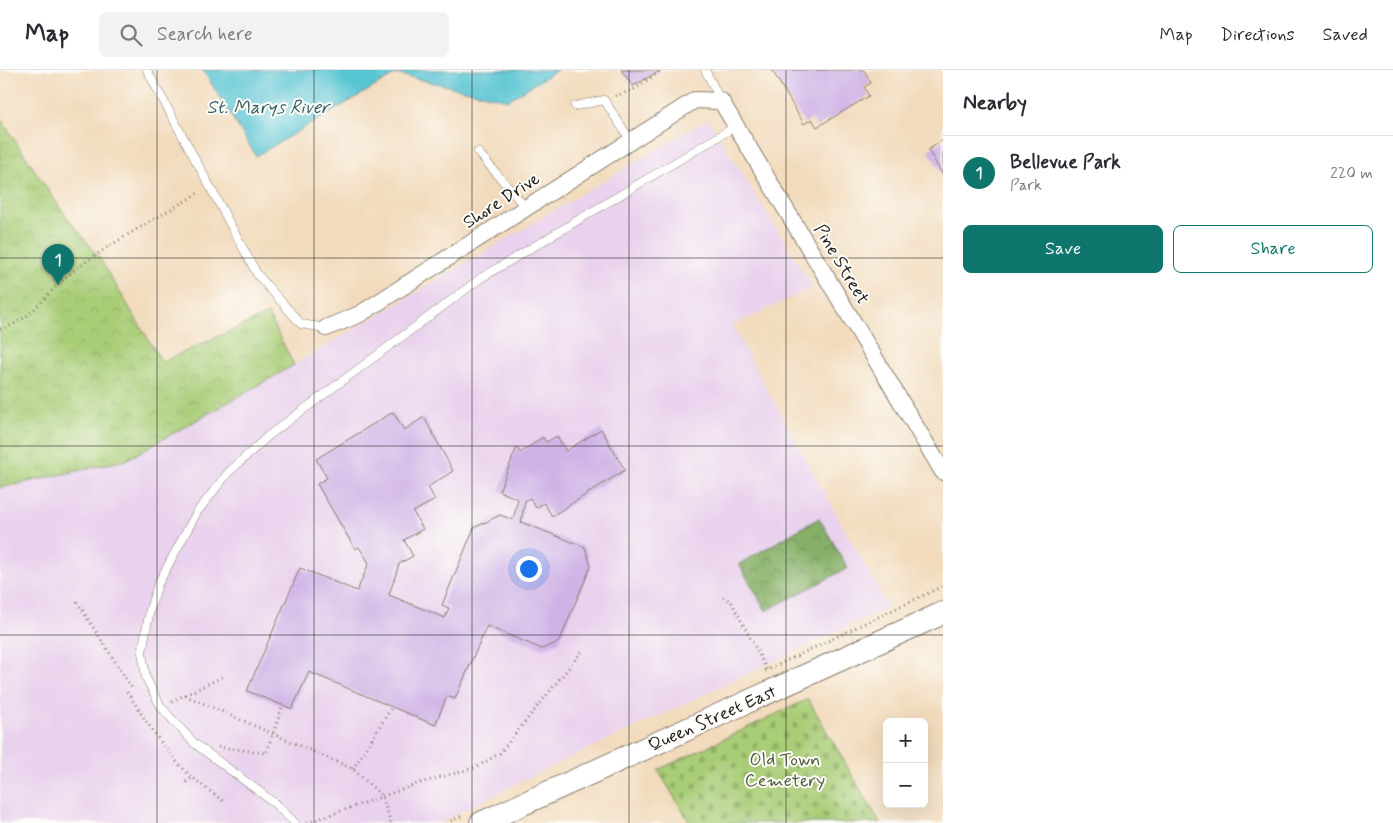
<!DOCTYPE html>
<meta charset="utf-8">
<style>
body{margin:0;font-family:Mynerve,sans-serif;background:#f2f2f3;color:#2b2b33}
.controls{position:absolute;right:15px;bottom:15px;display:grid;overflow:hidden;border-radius:8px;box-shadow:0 5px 20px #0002}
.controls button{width:45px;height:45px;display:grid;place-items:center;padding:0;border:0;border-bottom:1px solid #e1e1e2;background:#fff;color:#2b2b33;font:25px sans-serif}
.you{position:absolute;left:528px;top:498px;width:18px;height:18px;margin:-12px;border:4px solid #fff;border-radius:50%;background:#1a73e8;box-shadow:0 0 0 8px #1a73e833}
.badge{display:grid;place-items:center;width:32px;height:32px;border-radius:50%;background:#0f766e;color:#fff;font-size:16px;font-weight:700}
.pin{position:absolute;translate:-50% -41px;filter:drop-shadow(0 1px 2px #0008)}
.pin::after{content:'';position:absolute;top:26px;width:18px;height:15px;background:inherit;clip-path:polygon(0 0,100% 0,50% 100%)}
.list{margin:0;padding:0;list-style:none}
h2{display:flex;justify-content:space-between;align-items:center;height:65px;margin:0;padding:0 20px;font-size:21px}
h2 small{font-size:16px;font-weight:400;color:#7c7c81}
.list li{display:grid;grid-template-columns:32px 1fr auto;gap:15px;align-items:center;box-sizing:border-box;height:75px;padding:0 20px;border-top:1px solid #e1e1e2}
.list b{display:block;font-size:19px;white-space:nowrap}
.list p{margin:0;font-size:16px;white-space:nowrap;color:#7c7c81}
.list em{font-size:16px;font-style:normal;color:#7c7c81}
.actions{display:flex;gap:10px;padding:15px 20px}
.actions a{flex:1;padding:11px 0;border:1px solid #0f766e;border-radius:8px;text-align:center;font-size:18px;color:#0f766e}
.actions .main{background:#0f766e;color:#fff}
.icon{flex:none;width:28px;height:28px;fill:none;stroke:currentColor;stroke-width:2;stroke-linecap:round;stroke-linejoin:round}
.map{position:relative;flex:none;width:943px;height:753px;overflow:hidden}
header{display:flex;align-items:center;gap:30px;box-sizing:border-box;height:70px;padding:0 25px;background:#fff;border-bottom:1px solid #e1e1e2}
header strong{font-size:24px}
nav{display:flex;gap:28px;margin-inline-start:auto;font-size:18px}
.search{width:350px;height:45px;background:#f2f2f3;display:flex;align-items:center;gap:12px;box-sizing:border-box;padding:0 18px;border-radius:8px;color:#7c7c81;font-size:19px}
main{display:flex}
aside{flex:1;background:#fff}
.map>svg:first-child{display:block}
.built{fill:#e9d2ed}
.forest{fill:url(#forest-crowns);stroke:#516642}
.cemetery{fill:url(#cemetery-stones);stroke:#62744a}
.park{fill:url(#park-crowns);stroke:#62744a}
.water{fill:#59c5d3;stroke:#3a7078}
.building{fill:#cfb3e6}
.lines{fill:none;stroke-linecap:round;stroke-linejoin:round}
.lane-casing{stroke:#877c6c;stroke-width:9}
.street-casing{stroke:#877c6c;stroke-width:18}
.secondary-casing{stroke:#877c6c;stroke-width:24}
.path{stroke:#877c6c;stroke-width:3;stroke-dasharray:1 4;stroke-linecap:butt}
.lane{stroke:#fff;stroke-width:8}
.street{stroke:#fff;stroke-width:16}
.secondary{stroke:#fff;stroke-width:22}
.grid{fill:none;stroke:#1c1c1c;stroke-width:1;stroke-opacity:0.55}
.labels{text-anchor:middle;stroke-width:4;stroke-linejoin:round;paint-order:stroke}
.street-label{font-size:18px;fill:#1c1c1c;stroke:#fdfcf7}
.park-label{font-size:18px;fill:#4d5a3c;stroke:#fdfcf7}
.water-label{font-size:19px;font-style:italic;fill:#346065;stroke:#fdfcf7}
</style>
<header>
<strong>Map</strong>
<div class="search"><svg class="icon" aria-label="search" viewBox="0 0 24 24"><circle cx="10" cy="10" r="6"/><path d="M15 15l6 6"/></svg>Search here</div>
<nav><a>Map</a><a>Directions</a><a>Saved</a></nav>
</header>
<main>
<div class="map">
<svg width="943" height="753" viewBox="0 0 943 753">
<defs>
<pattern id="forest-crowns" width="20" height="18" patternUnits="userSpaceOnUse" patternTransform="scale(1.25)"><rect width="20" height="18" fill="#86b068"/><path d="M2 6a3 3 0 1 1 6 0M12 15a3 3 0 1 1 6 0" fill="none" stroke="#6d8e55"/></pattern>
<pattern id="cemetery-stones" width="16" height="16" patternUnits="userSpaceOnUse" patternTransform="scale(1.25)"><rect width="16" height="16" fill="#a9cd77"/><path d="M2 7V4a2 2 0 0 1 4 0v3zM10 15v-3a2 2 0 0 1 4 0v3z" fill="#91af66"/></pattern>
<pattern id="park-crowns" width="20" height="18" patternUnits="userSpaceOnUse" patternTransform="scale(1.25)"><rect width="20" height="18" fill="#a9cd77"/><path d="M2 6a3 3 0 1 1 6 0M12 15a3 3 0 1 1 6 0" fill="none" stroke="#91af66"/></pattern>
</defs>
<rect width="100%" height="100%" fill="#fdfcf7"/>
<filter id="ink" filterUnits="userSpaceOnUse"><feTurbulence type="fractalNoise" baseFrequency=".02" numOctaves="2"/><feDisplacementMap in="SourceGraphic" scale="10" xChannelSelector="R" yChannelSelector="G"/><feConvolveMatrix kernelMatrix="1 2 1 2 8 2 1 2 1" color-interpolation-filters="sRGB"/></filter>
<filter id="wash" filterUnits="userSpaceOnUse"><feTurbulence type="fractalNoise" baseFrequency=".0096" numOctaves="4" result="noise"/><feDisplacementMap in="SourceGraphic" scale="20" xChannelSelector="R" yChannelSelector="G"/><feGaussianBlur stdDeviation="1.12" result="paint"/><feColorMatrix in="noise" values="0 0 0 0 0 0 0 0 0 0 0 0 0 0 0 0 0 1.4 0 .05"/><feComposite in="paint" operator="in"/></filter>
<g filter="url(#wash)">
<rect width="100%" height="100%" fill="#f2dbbd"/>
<path class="built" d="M708,49L813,217L732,256L888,537L534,705L439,753H0V418L126,390L294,295Z"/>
<path class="forest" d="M819,448L848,498L766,541L739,494Z"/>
<path class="cemetery" d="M808,629L880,753H690L658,700Z"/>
<path class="park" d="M0,48L60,138L98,186L162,292L268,244L294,295L126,390L0,418Z"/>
<path class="water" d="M203,0H557L508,30L396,4L256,86Z"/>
<g id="blocks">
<path class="building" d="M621,0H661L633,16Z
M772,0H864L871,13L864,17L869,26L817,57L812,49L804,54Z
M943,70V105L928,80Z
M393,342L404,360L424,347L453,401L428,417L435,430L413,442L423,459L404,470L413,486L399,494L389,525L445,548L449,538L442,535L474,458L500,445L513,450L518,429L499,421L517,377L520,383L543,367L546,372L557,366L566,381L601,359L625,400L552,446L544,433L536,438L530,428L525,431L521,452L585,477L591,496L559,572L542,579L487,556L455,629L447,626L435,655L309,602L292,639L247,621L300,498L357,521L369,493L359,477L355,479L317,414L327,408L316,389Z"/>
</g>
</g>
<g filter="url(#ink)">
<use href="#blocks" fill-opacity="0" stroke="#877c6c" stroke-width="1"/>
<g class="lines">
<defs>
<path id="lane" d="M147,0L257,204L301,254L326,258
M705,0L721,31
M575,36L604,30L631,71
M478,82L526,138
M295,753L273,732L194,673L161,637L146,608L142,582L150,539L158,514L197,442L228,403L268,366L481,208L736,56"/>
<path id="street" d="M326,258L360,244L695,30L721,31L943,402"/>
<path id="secondary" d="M481,753L943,543"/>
</defs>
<use href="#lane" class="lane-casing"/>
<use href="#street" class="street-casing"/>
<use href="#secondary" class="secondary-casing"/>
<path class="path" d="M615,26L633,20L662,0
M0,259C30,252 43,227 65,208C105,175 156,149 200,122
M723,527L731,531L767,600
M77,532L132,618
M765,601L943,516
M127,622C147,652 165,683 192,707C203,716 215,725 226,733
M185,625L222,607
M172,632L184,625L353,699L382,726L391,753
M218,677L266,683L283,635
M353,699L392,637
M186,712L193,707
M307,753L420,713L477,697L500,683L583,580
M446,753L464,745"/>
<use href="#lane" class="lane"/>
<use href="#street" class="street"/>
<use href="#secondary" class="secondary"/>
</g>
</g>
<path class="grid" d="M157,0V753M314,0V753M472,0V753M629,0V753M786,0V753M0,188H943M0,376H943M0,565H943"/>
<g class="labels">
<g class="street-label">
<text transform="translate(501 130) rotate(-33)" y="6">Shore Drive</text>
<text transform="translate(842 194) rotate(59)" y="6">Pine Street</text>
<text transform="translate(712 648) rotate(-24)" y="6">Queen Street East</text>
</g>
<g class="park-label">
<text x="785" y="695">Old Town<tspan x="785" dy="21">Cemetery</tspan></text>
</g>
<g class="water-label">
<text x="268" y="43">St. Marys River</text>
</g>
</g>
</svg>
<div class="controls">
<button>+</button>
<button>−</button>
</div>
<div class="you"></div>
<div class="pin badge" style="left:58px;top:215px">1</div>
</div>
<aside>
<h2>Nearby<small></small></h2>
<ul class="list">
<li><span class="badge">1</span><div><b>Bellevue Park</b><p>Park</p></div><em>220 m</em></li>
</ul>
<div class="actions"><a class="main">Save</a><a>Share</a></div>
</aside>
</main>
